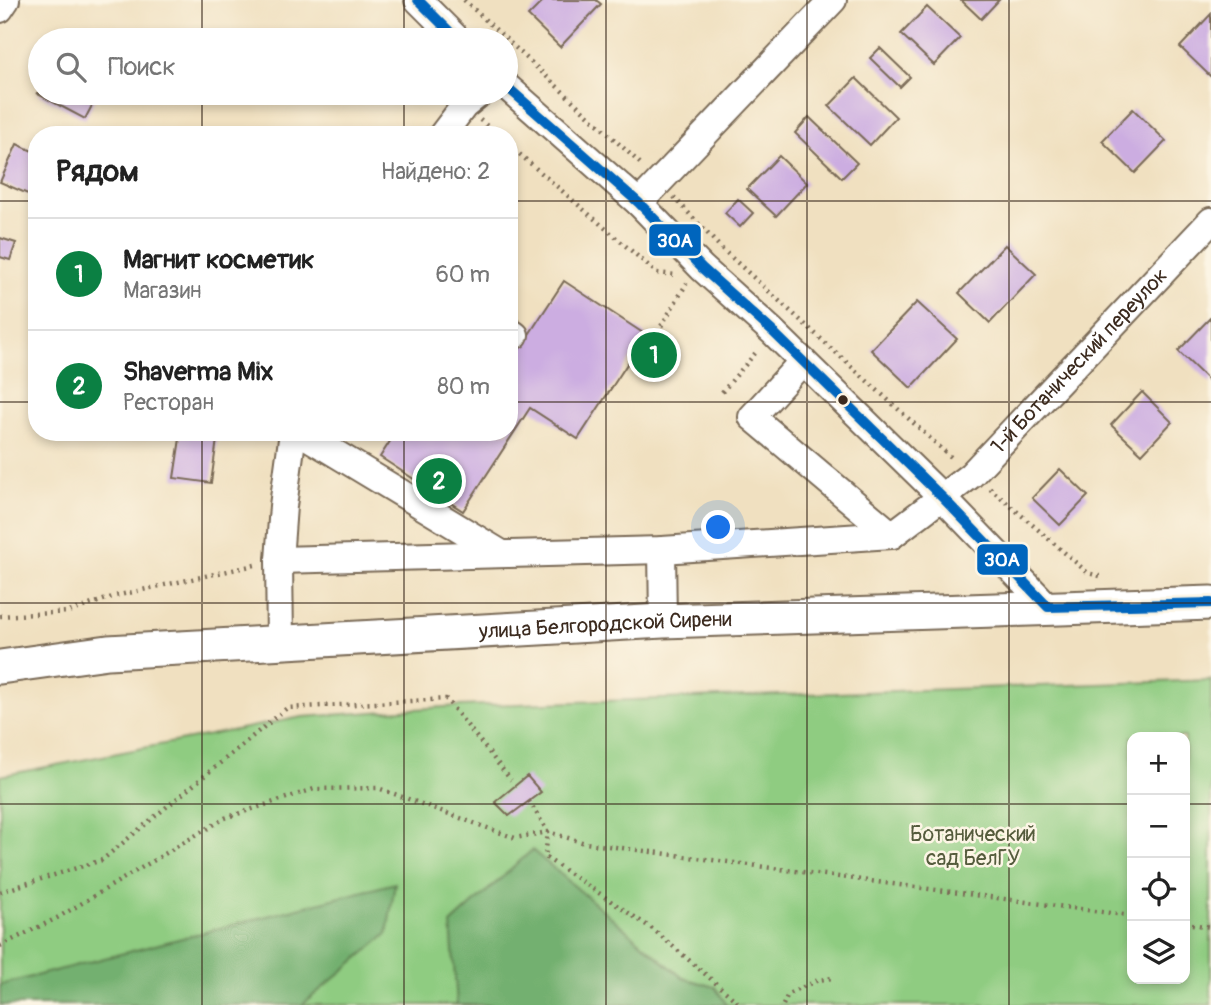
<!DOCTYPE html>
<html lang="ru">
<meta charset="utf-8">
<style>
body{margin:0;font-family:Pangolin,sans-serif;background:#f2f2f2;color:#222}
.controls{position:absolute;right:21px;bottom:21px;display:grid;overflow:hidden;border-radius:14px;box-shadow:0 4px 10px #0003}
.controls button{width:63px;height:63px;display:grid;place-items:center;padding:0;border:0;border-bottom:2px solid #e0e0e0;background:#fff;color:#222;font:35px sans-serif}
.you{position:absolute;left:719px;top:528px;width:24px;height:24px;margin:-18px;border:5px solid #fff;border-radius:50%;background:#1a73e8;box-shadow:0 0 0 10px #1a73e833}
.badge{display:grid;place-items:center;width:46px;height:46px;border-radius:50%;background:#0b8043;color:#fff;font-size:23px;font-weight:700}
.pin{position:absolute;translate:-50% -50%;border:4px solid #fff;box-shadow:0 2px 7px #0006}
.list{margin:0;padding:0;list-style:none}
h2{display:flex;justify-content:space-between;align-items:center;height:91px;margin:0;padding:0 28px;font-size:30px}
h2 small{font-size:23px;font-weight:400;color:#767676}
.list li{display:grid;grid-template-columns:46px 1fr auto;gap:21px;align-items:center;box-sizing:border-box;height:112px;padding:0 28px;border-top:2px solid #e0e0e0}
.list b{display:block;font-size:26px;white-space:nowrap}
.list p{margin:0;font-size:23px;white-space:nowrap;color:#767676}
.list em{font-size:23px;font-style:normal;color:#767676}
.icon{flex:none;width:38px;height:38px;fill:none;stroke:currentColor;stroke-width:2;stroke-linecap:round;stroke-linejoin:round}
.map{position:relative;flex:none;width:1211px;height:1005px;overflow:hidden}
.search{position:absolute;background:#fff;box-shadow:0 4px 10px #0003;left:28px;top:28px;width:490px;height:77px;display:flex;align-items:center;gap:18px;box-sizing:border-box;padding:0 24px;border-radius:38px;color:#767676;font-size:26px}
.panel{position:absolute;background:#fff;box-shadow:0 4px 10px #0003;left:28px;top:126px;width:490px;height:315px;border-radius:28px}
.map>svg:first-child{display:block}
.green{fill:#8fcc81;stroke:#657b50;stroke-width:2;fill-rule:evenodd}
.forest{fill:#73b06f;stroke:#576d46;stroke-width:2}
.building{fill:#ccade1}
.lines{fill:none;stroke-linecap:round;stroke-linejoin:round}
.minor-casing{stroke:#7a6a57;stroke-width:30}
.major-casing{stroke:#7a6a57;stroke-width:37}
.path{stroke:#7a6a57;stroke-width:4.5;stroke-dasharray:2 5;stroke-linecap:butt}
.minor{stroke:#fff;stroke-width:26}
.major{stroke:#fff;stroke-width:33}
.bus-1-casing{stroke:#fcf5e5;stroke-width:16}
.bus-1{stroke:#0065bd;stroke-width:10}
.grid{fill:none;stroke:#3b2a1e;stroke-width:2;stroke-opacity:0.55}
.bus-dot{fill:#3b2a1e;stroke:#fcf5e5;stroke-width:2.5}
.labels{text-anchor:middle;stroke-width:5;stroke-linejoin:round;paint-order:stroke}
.street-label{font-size:21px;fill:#3b2a1e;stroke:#fcf5e5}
.park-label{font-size:21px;fill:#545b3c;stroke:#fcf5e5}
.line-badge{stroke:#fcf5e5;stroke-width:2.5}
.badge-label{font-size:19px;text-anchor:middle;font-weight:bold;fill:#fff}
</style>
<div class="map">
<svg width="1211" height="1005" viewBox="0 0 1211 1005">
<rect width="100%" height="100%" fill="#fcf5e5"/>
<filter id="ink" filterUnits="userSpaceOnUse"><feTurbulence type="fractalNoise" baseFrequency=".0143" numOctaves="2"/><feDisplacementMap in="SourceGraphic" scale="14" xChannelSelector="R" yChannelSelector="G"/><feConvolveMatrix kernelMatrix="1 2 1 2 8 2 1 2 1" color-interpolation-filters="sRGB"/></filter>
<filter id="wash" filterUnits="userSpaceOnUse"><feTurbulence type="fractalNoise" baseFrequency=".00686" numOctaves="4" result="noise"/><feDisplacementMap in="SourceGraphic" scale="28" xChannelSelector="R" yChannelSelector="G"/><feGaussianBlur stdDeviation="1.57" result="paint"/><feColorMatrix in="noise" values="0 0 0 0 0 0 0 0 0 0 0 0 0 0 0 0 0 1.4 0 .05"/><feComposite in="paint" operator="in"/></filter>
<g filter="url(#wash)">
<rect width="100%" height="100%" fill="#f0e0c0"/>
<path class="green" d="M1211,680V1005H0V776L302,717L458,706ZM1132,737H1185V979H1132Z"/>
<path class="forest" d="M532,850L683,978L715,987L727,1005H457L451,924Z
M395,883L387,934L302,1005H0V985Z"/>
<g id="blocks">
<path class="building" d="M544,0H596L601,4L560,47L528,16Z
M961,0H999L981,19Z
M927,7L960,38L934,65L901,34Z
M1211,14V77L1180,47Z
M880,48L910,77L900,87L870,58Z
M856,78L896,117L870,145L829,106Z
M36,93H86L96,98L85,119Z
M1133,109L1166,141L1135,173L1102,141Z
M809,117L857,163L842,178L795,133Z
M17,144L37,153V198L0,182Z
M779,156L807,183L776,216L747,189Z
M738,199L753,213L740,227L725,213Z
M0,238L16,243L10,260L0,257Z
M1005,245L1036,274L990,323L959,293Z
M564,281L646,335L578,439L530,408L463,511L380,457L396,432H509V365Z
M917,302L957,339L911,388L871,350Z
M1211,317V383L1178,351Z
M1142,392L1172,422L1142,454L1111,425Z
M181,432H218L211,483L174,478Z
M1060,469L1088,496L1060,525L1032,498Z
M527,776L541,792L509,816L495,802Z"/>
</g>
</g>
<g filter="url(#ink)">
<use href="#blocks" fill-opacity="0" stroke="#7a6a57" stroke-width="2"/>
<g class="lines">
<defs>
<g id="minor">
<path d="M418,0L458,40"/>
<path d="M0,9L6,0"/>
<path d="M506,86L639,203L702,268L772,331L943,498L1048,607"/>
<path d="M442,135L464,106L480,93"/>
<path d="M639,203L833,0"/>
<path d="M509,331L515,335"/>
<path d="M803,361L752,417L892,535"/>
<path d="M300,432L502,554"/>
<path d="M662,550L663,621"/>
<path id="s1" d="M279,560L662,550L892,535L971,475L1211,221"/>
<path d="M280,642L279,560L283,506L293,432"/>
</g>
<g id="major">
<path id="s2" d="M0,667L108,652L663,621L1211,603"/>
</g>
</defs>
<use href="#minor" class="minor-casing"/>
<use href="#major" class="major-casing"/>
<path class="path" d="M464,0L643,166
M480,120L498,135
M509,145L657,273L675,275
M674,197L720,247L953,459
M654,338L687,283
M722,392L758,350
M990,488L1088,573L1103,577
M0,616L69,612L115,596L255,565
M529,801L548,832L545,857L654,930L741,1005
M0,892L102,860L287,708L446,699L511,780
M1185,923L1211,927
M0,946L57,918L225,818L314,789L378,788L515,838L548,832L585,843L1132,916
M783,1005L788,994L818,980L833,978"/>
<use href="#minor" class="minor"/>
<use href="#major" class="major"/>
<defs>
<path id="bus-1" d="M418,0L458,40
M506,86L639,203L702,268L772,331L943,498L1048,607L1211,603"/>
</defs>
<use href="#bus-1" class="bus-1-casing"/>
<use href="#bus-1" class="bus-1"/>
</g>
</g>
<path class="grid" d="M202,0V40M404,0V40M606,0V1005M807,0V1005M1009,0V1005M202,93V135M404,93V135M0,201H37M509,201H1211M0,402H37M509,402H1211M202,432V1005M404,432V1005M0,603H1211M0,804H1132M1185,804H1211"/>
<circle class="bus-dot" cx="843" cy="400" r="6"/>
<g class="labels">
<g class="street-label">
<text dy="7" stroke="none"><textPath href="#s1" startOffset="870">1-й Ботанический переулок</textPath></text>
<text dy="7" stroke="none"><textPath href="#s2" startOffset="607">улица Белгородской Сирени</textPath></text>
</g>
<g class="park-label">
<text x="973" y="841">Ботанический<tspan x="973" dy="24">сад БелГУ</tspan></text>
</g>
</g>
<g class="line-badge">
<rect x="648" y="223" width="54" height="34" rx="7" fill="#0065bd"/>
<rect x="976" y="543" width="53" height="33" rx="7" fill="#0065bd"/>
</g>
<g class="badge-label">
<text x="675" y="247">30А</text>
<text x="1002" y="566">30А</text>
</g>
</svg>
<div class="controls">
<button>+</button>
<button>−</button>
<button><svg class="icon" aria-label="locate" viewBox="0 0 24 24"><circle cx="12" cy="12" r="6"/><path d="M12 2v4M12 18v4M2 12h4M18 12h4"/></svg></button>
<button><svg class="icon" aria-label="layers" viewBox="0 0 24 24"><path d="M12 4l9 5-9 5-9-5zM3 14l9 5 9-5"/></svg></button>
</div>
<div class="you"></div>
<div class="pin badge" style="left:654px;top:355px">1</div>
<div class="pin badge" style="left:439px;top:481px">2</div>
<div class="search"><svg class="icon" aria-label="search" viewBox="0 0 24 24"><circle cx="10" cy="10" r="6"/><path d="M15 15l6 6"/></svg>Поиск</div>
<section class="panel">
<h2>Рядом<small>Найдено: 2</small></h2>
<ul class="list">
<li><span class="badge">1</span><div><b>Магнит косметик</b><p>Магазин</p></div><em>60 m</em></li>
<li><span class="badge">2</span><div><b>Shaverma Mix</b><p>Ресторан</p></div><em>80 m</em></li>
</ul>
</section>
</div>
